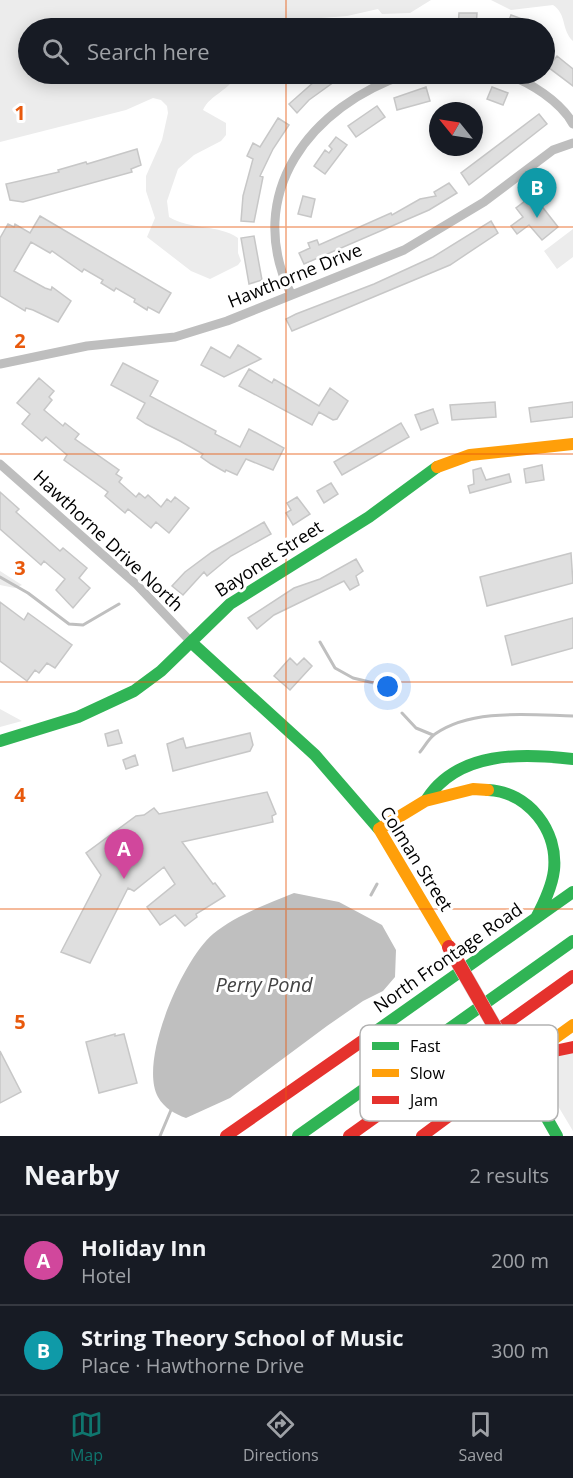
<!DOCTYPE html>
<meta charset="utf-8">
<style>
body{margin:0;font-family:"Open Sans",sans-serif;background:#242831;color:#f1f3f6}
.compass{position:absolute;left:429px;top:102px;width:54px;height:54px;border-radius:50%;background:#171b24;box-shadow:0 3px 15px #0003;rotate:300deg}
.you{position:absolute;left:388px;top:687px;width:21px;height:21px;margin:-15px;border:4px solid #fff;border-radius:50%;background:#1a73e8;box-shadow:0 0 0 9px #1a73e833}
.badge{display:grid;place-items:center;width:39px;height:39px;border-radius:50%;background:#0f766e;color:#fff;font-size:20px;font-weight:700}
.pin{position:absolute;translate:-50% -50px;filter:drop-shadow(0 2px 3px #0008)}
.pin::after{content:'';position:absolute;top:32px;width:21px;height:18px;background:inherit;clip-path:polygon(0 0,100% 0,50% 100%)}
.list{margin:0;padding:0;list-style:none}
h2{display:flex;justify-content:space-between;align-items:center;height:78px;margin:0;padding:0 24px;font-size:26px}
h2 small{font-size:20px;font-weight:400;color:#9ea1a6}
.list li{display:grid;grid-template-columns:39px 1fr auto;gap:18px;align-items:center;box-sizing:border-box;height:90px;padding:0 24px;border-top:2px solid #363941}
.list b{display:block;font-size:22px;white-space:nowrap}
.list p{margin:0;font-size:20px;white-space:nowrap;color:#9ea1a6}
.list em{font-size:20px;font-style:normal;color:#9ea1a6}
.icon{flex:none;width:33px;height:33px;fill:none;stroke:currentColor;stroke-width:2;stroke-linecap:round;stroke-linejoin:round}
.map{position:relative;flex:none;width:573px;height:1136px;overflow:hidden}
.search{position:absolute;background:#171b24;box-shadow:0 3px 15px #0003;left:18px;right:18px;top:18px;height:66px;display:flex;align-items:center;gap:15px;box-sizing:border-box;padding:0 21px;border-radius:33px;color:#9ea1a6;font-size:22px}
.sheet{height:258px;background:#171b24}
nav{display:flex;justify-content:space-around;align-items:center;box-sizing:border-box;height:84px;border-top:2px solid #363941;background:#171b24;font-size:16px;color:#9ea1a6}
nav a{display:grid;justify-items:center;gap:3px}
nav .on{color:#0f766e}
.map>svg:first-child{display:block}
.green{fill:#ececec}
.water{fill:#bfbfbf}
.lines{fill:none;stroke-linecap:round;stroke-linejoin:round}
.stream{stroke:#bfbfbf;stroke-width:3}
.building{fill:#dfdfdf;stroke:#c7c7c7;stroke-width:1.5}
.street{stroke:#bebebe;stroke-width:9}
.fast{stroke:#30b455;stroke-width:12}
.slow{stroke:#ff9f0a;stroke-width:12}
.jam{stroke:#e5322d;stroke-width:12}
.jam-bridge-casing{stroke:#dbdbdb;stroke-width:15;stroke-linecap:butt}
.jam-bridge{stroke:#e5322d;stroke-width:14}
.grid{fill:none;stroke:#e8590c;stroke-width:1.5;stroke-opacity:0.55}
.labels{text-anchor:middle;stroke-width:6;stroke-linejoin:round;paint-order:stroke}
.street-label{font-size:18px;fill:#000;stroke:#fff}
.water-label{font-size:20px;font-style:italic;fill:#444;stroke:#fff}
.key{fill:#fff;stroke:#b2b2b2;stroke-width:1.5}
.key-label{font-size:16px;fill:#000}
.grid-label{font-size:20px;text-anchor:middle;font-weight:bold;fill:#e8590c;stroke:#fff;stroke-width:6;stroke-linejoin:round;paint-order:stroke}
</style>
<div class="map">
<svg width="573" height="1136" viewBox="0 0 573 1136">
<rect width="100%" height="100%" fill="#fff"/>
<path class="green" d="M0,0H431L410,13L382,14L378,9L347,16L308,19L311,24L306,28H28V74H235C232,90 210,94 203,110L226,123V135L221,141L194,155L178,169L167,201L169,217C190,230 218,224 238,238V253L241,261L238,265L210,279L191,271L147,237L155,218L146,191V176L162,140L168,113L167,106L161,100L153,98L126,110L0,142Z
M491,0H573V41C561,30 567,14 553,5L511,10Z
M573,229V257L557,269L544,251Z
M0,571L22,585L15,588L0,585Z
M0,709L22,721L0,727Z
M573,1053V1131L534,1066L560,1055Z"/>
<path class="water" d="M294,893L339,902L382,925L396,950L395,977L383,991L363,1001L327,1026L230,1098L186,1118C175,1114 164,1108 158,1097C138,1061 183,959 213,934C236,915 267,904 294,893Z"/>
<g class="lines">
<path class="stream" d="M0,577L28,593L69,624L83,625L119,604
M320,642L335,668L353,678L378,684L394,695
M402,713L416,728L433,735
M420,752C425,746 429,738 435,734C472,708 530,715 573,716
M371,895L377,884
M160,1136L171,1110"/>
</g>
<path class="building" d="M459,13H477L476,28H458Z
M511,15L522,19L518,28H506Z
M557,56L573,69V86L548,67Z
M323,74H345L309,100L297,113L289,104Z
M426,87L430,101L397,110L394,98Z
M492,87L508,93L503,105L487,99Z
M377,106L385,117L356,137L348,126Z
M539,114L547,124L469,185L461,173Z
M278,118L289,125L273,149L260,176L263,177L254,222L241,221L243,196L253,159L247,156L253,143L260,147Z
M336,137L347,145L325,174L314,166L325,150L329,153L332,149L329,146Z
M137,149L141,165L131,169L132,172L23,202L10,200L6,184L59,172L58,170L86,162L87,164Z
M449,183L457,193L429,210L304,264L299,253L310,248L308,243L317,240L319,245L391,213L392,215L420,199L436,196L434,192Z
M533,195L558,227L542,240L529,225L517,234L511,226L523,217L516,208Z
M303,196L315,199L311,217L298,214Z
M40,216L171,293L159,313L148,307L147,310L134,302L135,299L116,288L114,291L101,283L103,280L84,269L82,272L52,251L50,253L31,242L14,271L45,288L51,290L52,287L71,301L58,322L33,310L26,308L25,311L0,296V238L8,224L14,227L15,224L30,233Z
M491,221L498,233L450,265L292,331L286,319L296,314L374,284L433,257Z
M254,236L262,280L249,284L241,238Z
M238,345L261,359L224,377L201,365L211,347L230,358Z
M123,363L158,381L150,396L216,431L215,434L240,447L249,429L284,448L273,470L246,459L237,475L226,470L225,472L211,464L201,457L203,454L180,441L146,424L137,418L145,403L111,385Z
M249,369L272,383L274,379L319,406L330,388L348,401L337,419L333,420L319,412L312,425L239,386Z
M39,378L54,391L49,397L52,400L44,410L63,426L65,423L79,434L75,439L119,470L116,474L122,478L119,482L136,497L139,493L145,498L148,495L161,507L167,499L171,502L175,497L189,508L169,533L156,522L151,528L128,509L125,513L105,496L108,492L64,460L67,455L46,437L42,441L22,424L30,414L17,403Z
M495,402L496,417L452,420L450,405Z
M573,402V417L531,422L529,408Z
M433,409L438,423L421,430L415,415Z
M401,423L409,437L342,475L334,462Z
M542,465L544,480L526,483L524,469Z
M481,468L486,480L509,474L511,482L470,493L468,486L474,484L473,470Z
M331,483L338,494L324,503L317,491Z
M0,492L19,509L16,512L60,551L63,548L87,568L79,578L90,588L73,608L56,590L65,579L44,561L41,565L0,529Z
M297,497L310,514L293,525L286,513L291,510L287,503Z
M264,522L271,534L231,556L207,576L204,572L183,595L172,586L185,572L212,552Z
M571,553L573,583L487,606L480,577Z
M356,559L363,571L356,576L359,585L350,590L344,581L274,615L257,629L248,618L294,588L320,579Z
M0,602L24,620L28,613L72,645L55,668L47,663L39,673L35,670L27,681L0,661Z
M573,618V648L512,665L505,636Z
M290,658L297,665L304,658L312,666L290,690L274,676Z
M118,730L122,743L108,746L105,734Z
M250,733L253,745L250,751L173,771L167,744L183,738L186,748Z
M135,755L138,765L126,769L123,760Z
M267,792L276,814L272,816L273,822L182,842L213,884L215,883L225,896L196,914L197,917L185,926L175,915L160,925L147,907L175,884L164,867L134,891L128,888L90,963L61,952L101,875L86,853L136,816L144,815L154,808L159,814Z
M115,1034V1036L124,1034L137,1083L99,1093L86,1042Z
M0,1051L21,1092L0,1103Z"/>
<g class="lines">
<path class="street" d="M505,74C529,81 561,102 573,124
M291,294C242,194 311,105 407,74
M0,364L87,346L175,337L227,321L404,250L484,202L553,150L573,143
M0,464L137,585L192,643"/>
<path class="fast" d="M192,643L315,755L379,829
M0,741L78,717L134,691L161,671L230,604L369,517L437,467
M488,790C529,792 558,831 554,870C552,887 544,903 536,918
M427,799C458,751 522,753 573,759
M365,1039L573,892
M532,1092L557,1136
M298,1136L573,941"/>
<path class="slow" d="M437,467L470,455L573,444
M449,947L379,829L425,801L473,789L488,790
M530,1056L573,1025"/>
<path class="jam" d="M473,1099L545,1053L573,1047
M226,1136L365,1039
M349,1136L573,976
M422,1136L480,1093"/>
<defs>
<path id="jam-bridge" d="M449,947L532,1092"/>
</defs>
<use href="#jam-bridge" class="jam-bridge-casing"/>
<use href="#jam-bridge" class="jam-bridge"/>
</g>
<path class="grid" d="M286,0V28M286,74V1136M0,227H573M0,454H573M0,682H573M0,909H573"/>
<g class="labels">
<g class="street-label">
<text transform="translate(295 276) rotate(-22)" y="6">Hawthorne Drive</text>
<text transform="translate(108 541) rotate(43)" y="6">Hawthorne Drive North</text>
<text transform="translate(269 559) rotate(-33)" y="6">Bayonet Street</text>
<text transform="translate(416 859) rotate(58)" y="6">Colman Street</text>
<text transform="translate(448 958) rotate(-35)" y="6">North Frontage Road</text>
</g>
<g class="water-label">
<text x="264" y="992">Perry Pond</text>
</g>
</g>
<rect x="360" y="1025" width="198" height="96" rx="9" class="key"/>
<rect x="372" y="1042" width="27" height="8" fill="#30b455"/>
<rect x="372" y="1069" width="27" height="8" fill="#ff9f0a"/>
<rect x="372" y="1096" width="27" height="8" fill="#e5322d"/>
<g class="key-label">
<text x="410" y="1052">Fast</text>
<text x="410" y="1079">Slow</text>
<text x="410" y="1106">Jam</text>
</g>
<g class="grid-label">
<text x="20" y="120">1</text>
<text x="20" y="348">2</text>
<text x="20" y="575">3</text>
<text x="20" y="802">4</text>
<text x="20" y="1029">5</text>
</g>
</svg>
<svg class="compass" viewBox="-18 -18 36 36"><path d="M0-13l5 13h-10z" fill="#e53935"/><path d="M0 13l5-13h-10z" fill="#9ea1a6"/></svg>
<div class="you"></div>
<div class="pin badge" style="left:124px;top:879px;background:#d1479c">A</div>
<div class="pin badge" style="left:537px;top:218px;background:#0f9aa8">B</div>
<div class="search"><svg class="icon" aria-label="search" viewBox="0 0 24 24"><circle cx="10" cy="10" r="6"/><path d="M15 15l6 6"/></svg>Search here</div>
</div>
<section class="sheet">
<h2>Nearby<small>2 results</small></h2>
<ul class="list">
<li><span class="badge" style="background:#d1479c">A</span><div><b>Holiday Inn</b><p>Hotel</p></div><em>200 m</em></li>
<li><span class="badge" style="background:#0f9aa8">B</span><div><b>String Theory School of Music</b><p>Place · Hawthorne Drive</p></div><em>300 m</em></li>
</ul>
</section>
<nav>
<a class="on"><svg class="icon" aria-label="map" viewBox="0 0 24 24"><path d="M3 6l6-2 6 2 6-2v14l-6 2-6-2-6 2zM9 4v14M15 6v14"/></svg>Map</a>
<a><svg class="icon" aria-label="directions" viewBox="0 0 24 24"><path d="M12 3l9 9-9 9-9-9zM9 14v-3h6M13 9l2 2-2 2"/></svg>Directions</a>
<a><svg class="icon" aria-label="saved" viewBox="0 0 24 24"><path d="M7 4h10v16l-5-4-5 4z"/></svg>Saved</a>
</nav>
